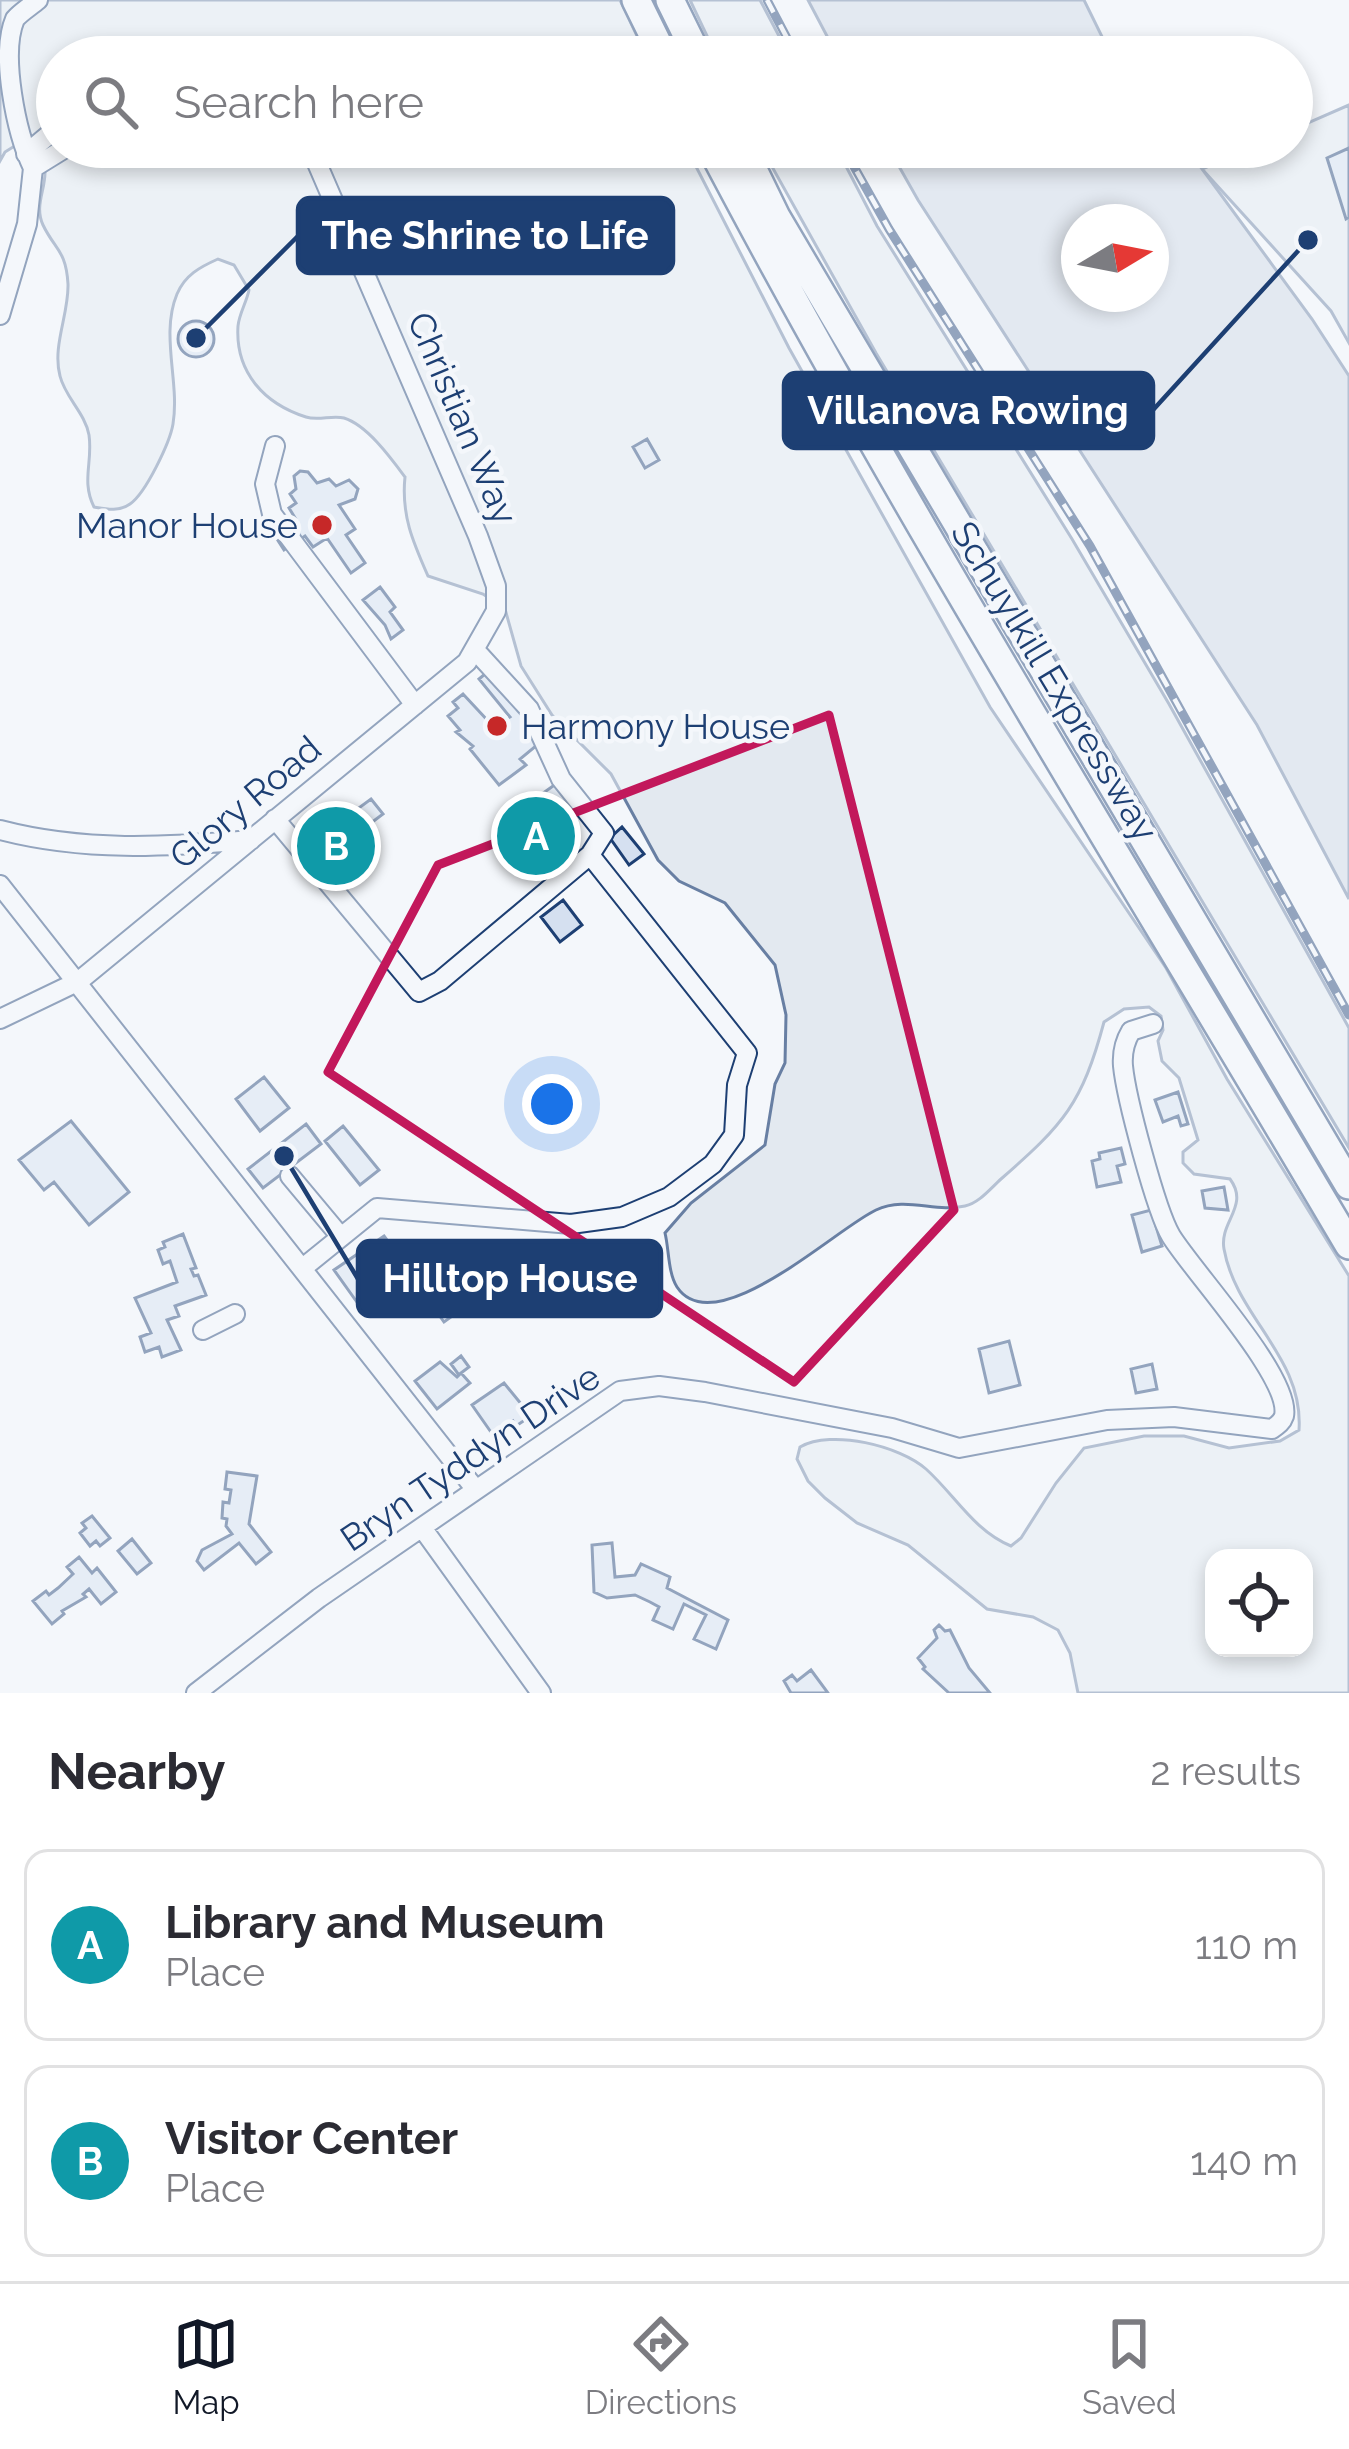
<!DOCTYPE html>
<style>
body{margin:0;font-family:Raleway,sans-serif;background:#f2f2f3;color:#2b2b33}
.controls{position:absolute;right:36px;bottom:36px;display:grid;overflow:hidden;border-radius:24px;box-shadow:0 6px 18px #0003}
.controls button{width:108px;height:108px;display:grid;place-items:center;padding:0;border:0;border-bottom:3px solid #e1e1e2;background:#fff;color:#2b2b33;font:60px sans-serif}
.compass{position:absolute;left:1061px;top:204px;width:108px;height:108px;border-radius:50%;background:#fff;box-shadow:0 6px 18px #0003;rotate:80deg}
.you{position:absolute;left:552px;top:1104px;width:42px;height:42px;margin:-30px;border:9px solid #fff;border-radius:50%;background:#1a73e8;box-shadow:0 0 0 18px #1a73e833}
.badge{display:grid;place-items:center;width:78px;height:78px;border-radius:50%;background:#111827;color:#fff;font-size:39px;font-weight:700}
.pin{position:absolute;translate:-50% -50%;border:6px solid #fff;box-shadow:0 3px 12px #0006}
.list{margin:0;padding:0;list-style:none}
h2{display:flex;justify-content:space-between;align-items:center;height:156px;margin:0;padding:0 48px;font-size:51px}
h2 small{font-size:39px;font-weight:400;color:#7c7c81}
.list li{display:grid;grid-template-columns:78px 1fr auto;gap:36px;align-items:center;box-sizing:border-box;height:192px;margin:0 24px 24px;padding:0 24px;border:3px solid #e1e1e2;border-radius:24px}
.list b{display:block;font-size:45px;white-space:nowrap}
.list p{margin:0;font-size:39px;white-space:nowrap;color:#7c7c81}
.list em{font-size:39px;font-style:normal;color:#7c7c81}
.icon{flex:none;width:66px;height:66px;fill:none;stroke:currentColor;stroke-width:2;stroke-linecap:round;stroke-linejoin:round}
.map{position:relative;flex:none;width:1349px;height:1693px;overflow:hidden}
.search{position:absolute;background:#fff;box-shadow:0 6px 18px #0003;left:36px;right:36px;top:36px;height:132px;display:flex;align-items:center;gap:30px;box-sizing:border-box;padding:0 42px;border-radius:66px;color:#7c7c81;font-size:45px}
.sheet{height:588px;background:#fff}
nav{display:flex;justify-content:space-around;align-items:center;box-sizing:border-box;height:168px;border-top:3px solid #e1e1e2;background:#fff;font-size:33px;color:#7c7c81}
nav a{display:grid;justify-items:center;gap:6px}
nav .on{color:#111827}
.map>svg:first-child{display:block}
.green{fill:#e3e9f0;stroke:#687fa3;stroke-width:3;fill-rule:evenodd}
.water{fill:#cfd7e4;stroke:#687fa3;stroke-width:3;fill-rule:evenodd}
.building{fill:#d5e0f0;stroke:#1d3f73;stroke-width:3}
.lines{fill:none;stroke-linecap:round;stroke-linejoin:round}
.minor-casing{stroke:#1d3f73;stroke-width:22}
.highway-casing{stroke:#1d3f73;stroke-width:32}
.minor{stroke:#f4f7fb;stroke-width:18}
.highway{stroke:#f4f7fb;stroke-width:27}
.rail-casing{stroke:#1d3f73;stroke-width:9}
.rail{stroke:#f4f7fb;stroke-width:4.5;stroke-dasharray:14;stroke-linecap:butt}
.marked{fill:none;stroke:#c2185b;stroke-width:9;stroke-linejoin:round}
.poi-dot{fill:#c62828;stroke:#f4f7fb;stroke-width:4.5}
.labels{text-anchor:middle;stroke-width:9;stroke-linejoin:round;paint-order:stroke}
.street-label{font-size:36px;fill:#1d3f73;stroke:#f4f7fb}
.poi-label{font-size:36px;fill:#1d3f73;stroke:#f4f7fb;text-anchor:end}
.leader{fill:none;stroke:#1d3f73;stroke-width:4.5}
.callout-dot{fill:#1d3f73;stroke:#f4f7fb;stroke-width:4.5}
.callout{fill:#1d3f73;stroke:#1d3f73;stroke-width:4.5}
.callout-label{font-size:39px;text-anchor:middle;font-weight:bold;fill:#fff}
</style>
<div class="map">
<svg width="1349" height="1693" viewBox="0 0 1349 1693">
<rect width="100%" height="100%" fill="#f4f7fb"/>
<path class="green" d="M0,0H620L647,57H57V147H686L789,348L990,707L1166,968L1227,1079L1349,1276V1693H1078L1070,1653L1058,1630L1033,1617L987,1609L908,1545L857,1523L825,1498L808,1481L797,1459L800,1447C832,1429 900,1446 926,1469C955,1495 974,1531 1011,1546L1021,1538L1056,1483L1084,1448L1144,1436H1184L1229,1448L1280,1441L1299,1430C1304,1357 1236,1317 1224,1249C1219,1222 1250,1206 1230,1179L1194,1174L1183,1163V1152L1198,1140L1179,1078L1162,1061L1158,1041L1163,1030L1161,1016L1149,1007L1124,1009L1104,1022C1082,1104 1064,1124 1001,1179C990,1189 979,1203 965,1206C935,1213 906,1196 876,1210C838,1227 715,1344 677,1287C668,1273 669,1249 665,1233L691,1203L765,1145L775,1084L785,1063L786,1015L775,965L725,903L679,881L658,860L611,774L552,715L521,666L505,609L483,594L428,576C413,542 401,515 405,477C391,458 367,425 344,418C332,415 318,421 306,417C265,404 235,373 238,326C239,314 247,301 249,290L234,265L218,259C200,267 185,275 177,294C160,335 180,382 173,424C170,442 146,493 130,504C119,512 106,509 94,507C81,481 93,462 89,435C85,413 65,397 60,376C52,346 69,314 68,284C66,250 55,250 43,225C34,206 46,189 45,170C44,159 35,147 29,137L5,152L0,161ZM1214,1558H1304V1648H1214Z
M690,0H760L790,57H717Z
M1349,105V343L1331,311L1202,169L1253,147H1292V130Z
M761,147H836L877,226L1072,539L1169,704L1349,1028V1148L876,353Z"/>
<path class="water" d="M808,0H1084L1112,57H838Z
M888,147H1186L1312,319L1349,376V899L1257,725L918,200ZM1151,222V294H1079V222Z"/>
<path class="building" d="M1349,148V217L1346,219L1327,158Z
M178 339a18 18 0 1 1 36 0a18 18 0 1 1-36 0Z
M647,439L659,460L645,468L633,447Z
M300,471L308,472L317,483L329,479L336,486L349,480L358,489L355,499L339,505L355,529L346,535L365,563L351,573L327,538L313,547L305,536L284,550L275,536L297,521L289,508L296,503L290,494L296,489L294,476Z
M380,587L395,607L390,612L403,630L391,639L385,625L363,600Z
M491,669L542,741L520,759L526,765L499,785L470,749L473,746L456,732L460,730L448,716L458,708L453,702L463,694L490,723L498,717L502,722L510,717L479,679Z
M560,781L576,801L547,824L571,856L549,875L504,821Z
M371,799L383,814L367,826L356,810Z
M325,818L341,842L356,830L376,855L355,873L347,862L334,872L315,847L308,852L301,842L311,827Z
M622,827L644,854L629,865L610,838Z
M563,900L582,925L560,942L541,917Z
M264,1077L289,1108L260,1131L236,1099Z
M1178,1092L1188,1124L1181,1126L1178,1116L1163,1122L1155,1100Z
M71,1121L129,1192L89,1225L54,1182L44,1190L19,1160Z
M306,1124L321,1144L263,1188L248,1169Z
M343,1126L379,1170L360,1185L325,1141Z
M1121,1148L1125,1164L1117,1166L1121,1182L1097,1187L1092,1161L1100,1159L1099,1153Z
M1224,1187L1228,1210L1205,1208L1202,1191Z
M1151,1210L1162,1246L1142,1252L1132,1215Z
M183,1234L196,1268L191,1269L194,1276L198,1275L206,1295L175,1306L179,1316L167,1320L181,1350L162,1357L159,1347L145,1352L140,1337L151,1333L135,1298L177,1282L170,1261L163,1264L158,1250L165,1247L163,1242Z
M384,1236L408,1269L359,1305L334,1270Z
M446,1295L458,1312L444,1322L432,1305Z
M1009,1341L1020,1385L989,1393L979,1349Z
M461,1356L469,1367L461,1373L470,1383L437,1409L415,1381L440,1362L457,1377L459,1375L451,1364Z
M1152,1364L1157,1389L1136,1393L1131,1369Z
M504,1383L531,1416L516,1426L513,1421L493,1435L472,1405Z
M227,1472L257,1476L249,1524L271,1552L256,1564L239,1543L204,1570L197,1561L202,1550L232,1534L226,1526L227,1519L222,1518L223,1502L229,1503L231,1490L225,1489Z
M92,1516L110,1538L100,1546L96,1541L90,1546L80,1533L86,1528L82,1523Z
M132,1539L151,1563L137,1574L118,1551Z
M612,1543L615,1577L635,1575L641,1564L670,1577L667,1588L728,1620L716,1649L694,1639L706,1615L684,1604L673,1629L653,1620L659,1607L650,1602L635,1595L607,1598L594,1592L592,1545Z
M79,1557L92,1573L97,1568L116,1592L101,1604L89,1589L83,1594L86,1597L62,1611L64,1614L52,1624L33,1601L46,1591L49,1595L58,1588L73,1574L67,1567Z
M939,1625L945,1631L950,1630L969,1668L990,1693H949L923,1669L925,1667L918,1658L937,1638L934,1630Z
M811,1670L828,1693H791L784,1681L792,1675L797,1681Z"/>
<g class="lines">
<defs>
<path id="minor" d="M26,154L57,128
M33,168C16,133 0,54 15,19C21,12 31,6 38,0
M33,168L67,147
M0,315L27,224L33,168
M275,446L265,484L272,514L415,705
M275,819L419,992L440,981L590,855
M0,830C84,852 165,847 251,840
M0,885L476,1490
M0,1019L79,981L467,662L496,611V586L478,536L310,147
M290,1176L341,1237
M304,1267L377,1208L571,1224L622,1217L669,1197L713,1164L734,1135L737,1085L747,1053L590,855L604,833L561,779L529,709L475,650
M203,1330L235,1314
M423,1529L541,1693
M196,1693L319,1598L620,1391L659,1386L705,1392L892,1428L959,1448L1107,1420L1174,1417L1272,1429C1278,1425 1282,1422 1284,1416C1292,1378 1193,1272 1171,1236C1156,1211 1126,1097 1123,1066C1122,1054 1125,1041 1131,1031L1153,1024"/>
<path id="highway" d="M636,0L664,57
M670,0L698,57
M711,147C908,522 1134,880 1349,1245
M742,147L776,217L1349,1185"/>
</defs>
<use href="#minor" class="minor-casing"/>
<use href="#highway" class="highway-casing"/>
<use href="#minor" class="minor"/>
<use href="#highway" class="highway"/>
<defs>
<path id="rail" d="M767,0L797,57
M843,147L889,229L1090,546L1349,1015"/>
</defs>
<use href="#rail" class="rail-casing"/>
<use href="#rail" class="rail"/>
</g>
<path d="M0 0H1349V1693H0ZM829,715L954,1210L794,1382L328,1072L438,865Z" fill="#f4f7fb" fill-opacity=".55" fill-rule="evenodd"/>
<path class="marked" d="M829,715L954,1210L794,1382L328,1072L438,865Z"/>
<g class="poi-dot">
<circle cx="322" cy="525" r="12"/>
<circle cx="497" cy="726" r="12"/>
</g>
<g class="labels">
<g class="street-label">
<text transform="translate(463 418) rotate(67)" y="13">Christian Way</text>
<text transform="translate(1055 681) rotate(59)" y="13">Schuylkill Expressway</text>
<text transform="translate(245 802) rotate(-40)" y="13">Glory Road</text>
<text transform="translate(470 1457) rotate(-34)" y="13">Bryn Tyddyn Drive</text>
</g>
<g class="poi-label">
<text x="298" y="538">Manor House</text>
<text x="521" y="739" text-anchor="start">Harmony House</text>
</g>
</g>
<path class="leader" d="M196 338L298 236M1308 240L1153 410M284 1156L358 1279"/>
<g class="callout-dot">
<circle cx="196" cy="338" r="12"/>
<circle cx="1308" cy="240" r="12"/>
<circle cx="284" cy="1156" r="12"/>
</g>
<g class="callout">
<rect x="298" y="198" width="375" height="75" rx="12"/>
<rect x="784" y="373" width="369" height="75" rx="12"/>
<rect x="358" y="1241" width="303" height="75" rx="12"/>
</g>
<g class="callout-label">
<text x="485" y="249">The Shrine to Life</text>
<text x="968" y="424">Villanova Rowing</text>
<text x="510" y="1292">Hilltop House</text>
</g>
</svg>
<div class="controls">
<button><svg class="icon" aria-label="locate" viewBox="0 0 24 24"><circle cx="12" cy="12" r="6"/><path d="M12 2v4M12 18v4M2 12h4M18 12h4"/></svg></button>
</div>
<svg class="compass" viewBox="-18 -18 36 36"><path d="M0-13l5 13h-10z" fill="#e53935"/><path d="M0 13l5-13h-10z" fill="#7c7c81"/></svg>
<div class="you"></div>
<div class="pin badge" style="left:536px;top:836px;background:#0f9aa8">A</div>
<div class="pin badge" style="left:336px;top:846px;background:#0f9aa8">B</div>
<div class="search"><svg class="icon" aria-label="search" viewBox="0 0 24 24"><circle cx="10" cy="10" r="6"/><path d="M15 15l6 6"/></svg>Search here</div>
</div>
<section class="sheet">
<h2>Nearby<small>2 results</small></h2>
<ul class="list">
<li><span class="badge" style="background:#0f9aa8">A</span><div><b>Library and Museum</b><p>Place</p></div><em>110 m</em></li>
<li><span class="badge" style="background:#0f9aa8">B</span><div><b>Visitor Center</b><p>Place</p></div><em>140 m</em></li>
</ul>
</section>
<nav>
<a class="on"><svg class="icon" aria-label="map" viewBox="0 0 24 24"><path d="M3 6l6-2 6 2 6-2v14l-6 2-6-2-6 2zM9 4v14M15 6v14"/></svg>Map</a>
<a><svg class="icon" aria-label="directions" viewBox="0 0 24 24"><path d="M12 3l9 9-9 9-9-9zM9 14v-3h6M13 9l2 2-2 2"/></svg>Directions</a>
<a><svg class="icon" aria-label="saved" viewBox="0 0 24 24"><path d="M7 4h10v16l-5-4-5 4z"/></svg>Saved</a>
</nav>
